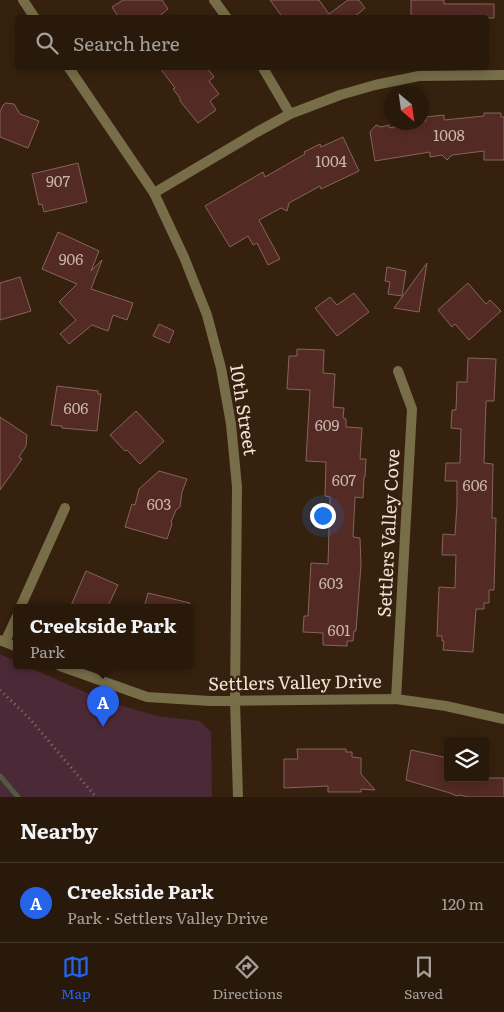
<!DOCTYPE html>
<meta charset="utf-8">
<style>
body{margin:0;font-family:Literata,serif;background:#342618;color:#f1f3f6}
.controls{position:absolute;right:15px;bottom:15px;display:grid;overflow:hidden;border-radius:5px;box-shadow:0 2px 12px #0003}
.controls button{width:45px;height:45px;display:grid;place-items:center;padding:0;border:0;border-bottom:1px solid #44382b;background:#28190a;color:#f1f3f6;font:25px sans-serif}
.compass{position:absolute;left:384px;top:85px;width:45px;height:45px;border-radius:50%;background:#28190a;box-shadow:0 2px 12px #0003;rotate:151deg}
.you{position:absolute;left:322px;top:515px;width:18px;height:18px;margin:-12px;border:4px solid #fff;border-radius:50%;background:#1a73e8;box-shadow:0 0 0 8px #1a73e833}
.badge{display:grid;place-items:center;width:32px;height:32px;border-radius:50%;background:#2563eb;color:#fff;font-size:16px;font-weight:700}
.pin{position:absolute;translate:-50% -41px;filter:drop-shadow(0 1px 2px #0008)}
.pin::after{content:'';position:absolute;top:26px;width:18px;height:15px;background:inherit;clip-path:polygon(0 0,100% 0,50% 100%)}
.popup{position:absolute;left:13px;top:604px;width:180px;height:65px;box-sizing:border-box;display:grid;place-content:center;border-radius:5px;background:#28190a;filter:drop-shadow(0 1px 4px #0005);font-size:16px;white-space:nowrap;color:#a5a09c}
.popup b{font-size:19px;color:#f1f3f6}
.popup::after{content:'';position:absolute;left:50%;top:100%;margin-left:-10px;border:10px solid transparent;border-top-color:#28190a}
.list{margin:0;padding:0;list-style:none}
h2{display:flex;justify-content:space-between;align-items:center;height:65px;margin:0;padding:0 20px;font-size:21px}
h2 small{font-size:16px;font-weight:400;color:#a5a09c}
.list li{display:grid;grid-template-columns:32px 1fr auto;gap:15px;align-items:center;box-sizing:border-box;height:80px;padding:0 20px;border-top:1px solid #44382b}
.list b{display:block;font-size:19px;white-space:nowrap}
.list p{margin:0;font-size:16px;white-space:nowrap;color:#a5a09c}
.list em{font-size:16px;font-style:normal;color:#a5a09c}
.icon{flex:none;width:28px;height:28px;fill:none;stroke:currentColor;stroke-width:2;stroke-linecap:round;stroke-linejoin:round}
.map{position:relative;flex:none;width:504px;height:797px;overflow:hidden}
.search{position:absolute;background:#28190a;box-shadow:0 2px 12px #0003;left:15px;right:15px;top:15px;height:55px;display:flex;align-items:center;gap:12px;box-sizing:border-box;padding:0 18px;border-radius:5px;color:#a5a09c;font-size:19px}
.sheet{height:145px;background:#28190a}
nav{display:flex;justify-content:space-around;align-items:center;box-sizing:border-box;height:70px;border-top:1px solid #44382b;background:#28190a;font-size:14px;color:#a5a09c}
nav a{display:grid;justify-items:center;gap:2px}
nav .on{color:#2563eb}
.map>svg:first-child{display:block}
.green{fill:#4c2937}
.lines{fill:none;stroke-linecap:round;stroke-linejoin:round}
.stream{stroke:#525841;stroke-width:5}
.building{fill:#532a24;stroke:#85645f}
.path{stroke:#897768;stroke-width:3;stroke-dasharray:1 4;stroke-linecap:butt}
.minor{stroke:#776d48;stroke-width:10}
.tertiary{stroke:#776d48;stroke-width:10}
.labels{text-anchor:middle;stroke-width:4.5;stroke-linejoin:round;paint-order:stroke}
.number-label{font-size:15px;fill:#cab5ab}
.street-label{font-size:18px;fill:#f1e3d8;stroke:#36210e}
</style>
<div class="map">
<svg width="504" height="797" viewBox="0 0 504 797">
<rect width="100%" height="100%" fill="#36210e"/>
<path class="green" d="M0,654L17,662V666H26L105,701L157,716L200,721L211,732L212,797H0Z"/>
<g class="lines">
<path class="stream" d="M0,776L18,797"/>
</g>
<path class="building" d="M123,0H162L168,9L157,18H119L112,7Z
M270,0H319L329,14L348,0H359L365,8L353,18H283Z
M411,0H444V4H494V18H411Z
M160,68H207L214,77L209,81L219,94L210,101L216,110L198,123L180,101V98L173,89L175,88Z
M6,103L14,104L20,114L39,121L28,148L0,137V112L3,105Z
M484,113H501V117H504V160H484V151L452,155L447,160L442,155L430,157V152L375,161L370,132L376,125L381,127L389,125V128L426,121V117L444,115V120L484,116Z
M343,137L359,171L321,189L320,186L289,203L287,211L281,208L259,220L280,259L268,265L257,243L253,245L248,236L230,247L205,206L263,172L265,177L305,154L304,152L320,144L321,147Z
M78,163L87,202L44,212L42,204L39,205L32,174Z
M58,232L99,251L91,271L102,260L91,289L133,303L127,320L113,315L108,331L92,325L69,344L60,334L76,320L59,302L77,284L42,269Z
M427,263L419,312L394,308Z
M387,267L406,271L402,296L388,294L390,282L385,281Z
M20,277L31,311L0,320V283Z
M468,283L486,304L490,300L501,311L469,340L455,324L452,327L438,310Z
M354,293L369,312L337,336L315,308L330,297L337,305Z
M159,324L174,331L169,343L153,336Z
M297,349L324,350L323,373L335,374L333,407L344,408L343,418L346,419V427L362,428L360,459H366L365,477H364L363,498L355,497L353,537L360,538L361,565L356,631H354L353,641H347V646L323,645V633L303,632L304,616H308L311,563L328,564L330,497L325,496L326,462L306,461L310,390L287,389L289,356H297Z
M468,358L496,359L494,401H486L484,463L493,464L492,518H496L494,590H489V603H484V609H476L473,652L443,650L444,641H442V636H437L439,587L455,588L456,555H442L443,534L455,535L457,505V481H445L446,463H460L461,429L451,428L452,410H456L457,382H467Z
M57,386L98,391V394H101L97,431L62,428V426L51,425Z
M136,411L164,441L140,464L127,450L125,451L110,435Z
M0,417L27,435L26,446L19,457L22,459L0,490Z
M159,471L187,479L182,492L180,507L176,510L171,522L172,524L167,539L125,527L132,504L135,505L139,489Z
M86,571L118,585L107,608H70Z
M148,593L190,603L189,608H144Z
M297,749H346V752H352V757L361,758V774L375,790L361,789V792H328V786L284,788V759H298Z
M411,750L448,758V778H504V797H468L460,795L457,796L450,793L406,780Z"/>
<g class="lines">
<path class="path" d="M0,690L30,719L96,797"/>
<path class="minor" d="M214,0L227,18
M263,68L290,114
M154,193L257,132L290,114L340,95L375,85L419,76L504,75
M20,608L65,508
M5,642L17,616
M396,699L412,409L398,371"/>
<path class="tertiary" d="M23,0L35,18
M69,68L154,193L184,257L207,315L221,368L231,424L237,487L235,701L238,797
M0,640L17,647
M60,666L147,697L210,701L396,699L446,706L504,719"/>
</g>
<g class="labels">
<g class="number-label">
<text x="449" y="141">1008</text>
<text x="331" y="167">1004</text>
<text x="58" y="187">907</text>
<text x="71" y="265">906</text>
<text x="76" y="414">606</text>
<text x="327" y="431">609</text>
<text x="344" y="486">607</text>
<text x="475" y="491">606</text>
<text x="159" y="510">603</text>
<text x="331" y="589">603</text>
<text x="339" y="636">601</text>
</g>
<g class="street-label">
<text transform="translate(243 410) rotate(81)" y="6">10th Street</text>
<text transform="translate(389 533) rotate(-87)" y="6">Settlers Valley Cove</text>
<text transform="translate(295 683) rotate(-1)" y="6">Settlers Valley Drive</text>
</g>
</g>
</svg>
<div class="controls">
<button><svg class="icon" aria-label="layers" viewBox="0 0 24 24"><path d="M12 4l9 5-9 5-9-5zM3 14l9 5 9-5"/></svg></button>
</div>
<svg class="compass" viewBox="-18 -18 36 36"><path d="M0-13l5 13h-10z" fill="#e53935"/><path d="M0 13l5-13h-10z" fill="#a5a09c"/></svg>
<div class="you"></div>
<div class="pin badge" style="left:103px;top:727px">A</div>
<div class="popup"><b>Creekside Park</b>Park</div>
<div class="search"><svg class="icon" aria-label="search" viewBox="0 0 24 24"><circle cx="10" cy="10" r="6"/><path d="M15 15l6 6"/></svg>Search here</div>
</div>
<section class="sheet">
<h2>Nearby<small></small></h2>
<ul class="list">
<li><span class="badge">A</span><div><b>Creekside Park</b><p>Park · Settlers Valley Drive</p></div><em>120 m</em></li>
</ul>
</section>
<nav>
<a class="on"><svg class="icon" aria-label="map" viewBox="0 0 24 24"><path d="M3 6l6-2 6 2 6-2v14l-6 2-6-2-6 2zM9 4v14M15 6v14"/></svg>Map</a>
<a><svg class="icon" aria-label="directions" viewBox="0 0 24 24"><path d="M12 3l9 9-9 9-9-9zM9 14v-3h6M13 9l2 2-2 2"/></svg>Directions</a>
<a><svg class="icon" aria-label="saved" viewBox="0 0 24 24"><path d="M7 4h10v16l-5-4-5 4z"/></svg>Saved</a>
</nav>
